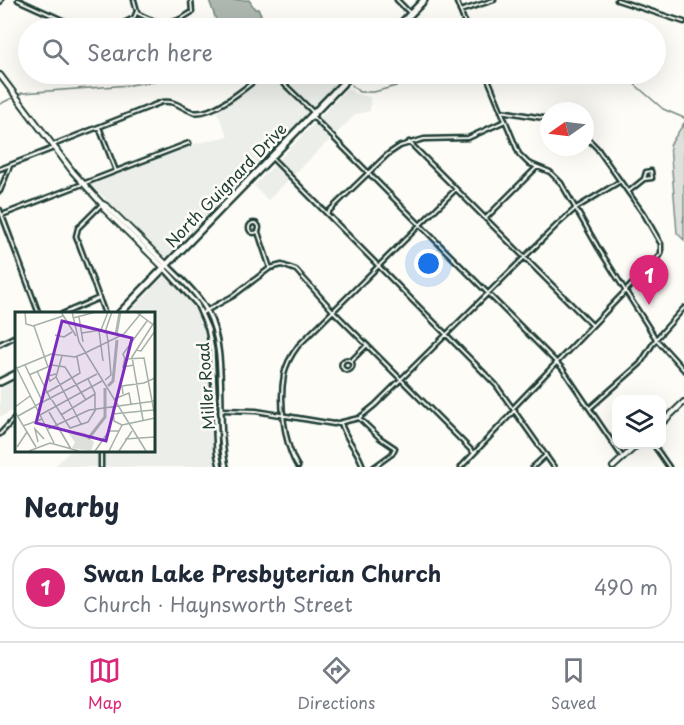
<!DOCTYPE html>
<meta charset="utf-8">
<style>
body{margin:0;font-family:"Playpen Sans",sans-serif;background:#f2f2f3;color:#1f2937}
.controls{position:absolute;right:18px;bottom:18px;display:grid;overflow:hidden;border-radius:12px;box-shadow:0 6px 24px #0002}
.controls button{width:54px;height:54px;display:grid;place-items:center;padding:0;border:0;border-bottom:2px solid #e0e1e3;background:#fff;color:#1f2937;font:30px sans-serif}
.compass{position:absolute;left:540px;top:102px;width:54px;height:54px;border-radius:50%;background:#fff;box-shadow:0 6px 24px #0002;rotate:256deg}
.you{position:absolute;left:429px;top:264px;width:21px;height:21px;margin:-15px;border:4px solid #fff;border-radius:50%;background:#1a73e8;box-shadow:0 0 0 9px #1a73e833}
.badge{display:grid;place-items:center;width:39px;height:39px;border-radius:50%;background:#db2777;color:#fff;font-size:20px;font-weight:700}
.pin{position:absolute;translate:-50% -50px;filter:drop-shadow(0 2px 3px #0008)}
.pin::after{content:'';position:absolute;top:32px;width:21px;height:18px;background:inherit;clip-path:polygon(0 0,100% 0,50% 100%)}
.list{margin:0;padding:0;list-style:none}
h2{display:flex;justify-content:space-between;align-items:center;height:78px;margin:0;padding:0 24px;font-size:26px}
h2 small{font-size:20px;font-weight:400;color:#747a83}
.list li{display:grid;grid-template-columns:39px 1fr auto;gap:18px;align-items:center;box-sizing:border-box;height:84px;margin:0 12px 12px;padding:0 12px;border:2px solid #e0e1e3;border-radius:24px}
.list b{display:block;font-size:22px;white-space:nowrap}
.list p{margin:0;font-size:20px;white-space:nowrap;color:#747a83}
.list em{font-size:20px;font-style:normal;color:#747a83}
.icon{flex:none;width:33px;height:33px;fill:none;stroke:currentColor;stroke-width:2;stroke-linecap:round;stroke-linejoin:round}
.map{position:relative;flex:none;width:684px;height:467px;overflow:hidden}
.search{position:absolute;background:#fff;box-shadow:0 6px 24px #0002;left:18px;right:18px;top:18px;height:66px;display:flex;align-items:center;gap:15px;box-sizing:border-box;padding:0 21px;border-radius:33px;color:#747a83;font-size:22px}
.sheet{height:174px;background:#fff}
nav{display:flex;justify-content:space-around;align-items:center;box-sizing:border-box;height:84px;border-top:2px solid #e0e1e3;background:#fff;font-size:16px;color:#747a83}
nav a{display:grid;justify-items:center;gap:3px}
nav .on{color:#db2777}
.map>svg:first-child{display:block}
.built{fill:#eceee9}
.green{fill:#dde0db;stroke:#7e8e88;stroke-width:1.5}
.water{fill:#aeb8b1;stroke:#75877f;stroke-width:1.5}
.lines{fill:none;stroke-linecap:round;stroke-linejoin:round}
.stream{stroke:#75877f;stroke-width:1.5}
.minor-casing{stroke:#1f3d34;stroke-width:7}
.tertiary-casing{stroke:#1f3d34;stroke-width:8}
.secondary-casing{stroke:#1f3d34;stroke-width:8}
.trunk-casing{stroke:#1f3d34;stroke-width:10}
.minor{stroke:#fdfcf7;stroke-width:2}
.tertiary{stroke:#fdfcf7;stroke-width:3}
.secondary{stroke:#fdfcf7;stroke-width:4}
.trunk{stroke:#fdfcf7;stroke-width:5}
.labels{text-anchor:middle;stroke-width:5;stroke-linejoin:round;paint-order:stroke}
.street-label{font-size:16px;fill:#1f3d34;stroke:#fdfcf7}
.inset-river{fill:none;stroke:#aeb8b1;stroke-width:3}
.inset-road{fill:none;stroke:#a4b0a9;stroke-width:1.5}
.view{fill:#7b2cbf;fill-opacity:0.15;stroke:#7b2cbf;stroke-width:3}
.inset-edge{fill:none;stroke:#1f3d34;stroke-width:3}
</style>
<div class="map">
<svg width="684" height="467" viewBox="0 0 684 467">
<rect width="100%" height="100%" fill="#fdfcf7"/>
<filter id="ink" filterUnits="userSpaceOnUse"><feTurbulence type="fractalNoise" baseFrequency=".0167" numOctaves="2"/><feDisplacementMap in="SourceGraphic" scale="12" xChannelSelector="R" yChannelSelector="G"/><feConvolveMatrix kernelMatrix="1 2 1 2 8 2 1 2 1" color-interpolation-filters="sRGB"/></filter>
<g filter="url(#ink)">
<path class="built" d="M298,74H327L339,83L168,256L165,257L91,185L195,144L228,136L217,112L263,80L270,77L284,86Z
M348,88L355,94L370,97V111L356,114L268,200L254,186Z
M165,275L189,297L200,315L208,337L216,447L219,467H54L70,451L153,450V314H128Z
M16,381V409L0,417V389Z"/>
<path class="green" d="M684,123V240L677,233L670,145Z"/>
<path class="water" d="M209,0H249L255,9H258L261,14C253,23 232,29 219,28Z"/>
<g class="lines">
<path class="stream" d="M339,74L342,77
M623,74L663,109L684,118
M352,85L359,92H374L440,74
M0,104L22,93L130,85L201,74
M683,222L684,216"/>
<defs>
<path id="minor" d="M18,0L80,28
M397,0L410,13
M456,0L467,28
M617,0L684,22
M0,2L1,0
M460,11L494,0
M137,13C160,25 169,28 192,12L191,0
M114,28L134,18L137,11L134,0
M486,74L519,154L528,163L550,172L561,183L599,249L656,339L684,370
M501,111L549,119
M313,117L562,368L623,458
M99,127L116,171
M409,142L592,325
M53,145L162,102C175,100 181,108 193,112C211,117 244,89 258,78L272,75L279,79L314,113
M272,158L496,385L554,467
M0,169L54,148
M0,191L10,166
M628,192L644,179L646,172L651,171L652,178L644,179
M102,204L78,228L76,236L105,314
M0,210L39,314
M327,213L388,154L400,146L424,139L468,138L505,121
M2,215L189,143
M486,218L537,167
M249 228a5 5 0 1 1 10 0a5 5 0 1 1-10 0Z
M258,232L270,268
M202,313L233,296L270,268L282,265L296,270L333,311L474,453
M62,314L99,298
M0,344L16,336
M341.5 365a5.5 5.5 0 1 1 11 0a5.5 5.5 0 1 1-11 0Z
M351,361L367,345
M514,407L661,254V244L645,216L597,148L585,136
M590,408L640,364L656,339L684,308
M222,410L256,411L334,424L359,418L375,405L557,225L576,208L619,182
M359,418L380,438L395,448L392,454L374,467
M341,423C346,441 359,451 363,467
M0,434L16,417
M653,444L669,467
M101,450V467
M298,467C284,445 279,401 284,375C286,364 292,354 298,346L456,189
M461,467L515,410
M533,467L546,455"/>
<path id="tertiary" d="M167,265C181,279 197,293 207,311C229,351 215,421 226,467
M164,268L197,304L208,329L212,350L217,452L220,467"/>
<path id="secondary" d="M0,75L73,172L102,204L105,210L164,268
M103,204L108,207L167,265
M662,423L684,402
M613,467L638,444"/>
<path id="trunk" d="M397,28L424,0
M119,314L352,74
M0,382L16,374"/>
</defs>
<use href="#minor" class="minor-casing"/>
<use href="#tertiary" class="tertiary-casing"/>
<use href="#secondary" class="secondary-casing"/>
<use href="#trunk" class="trunk-casing"/>
<use href="#minor" class="minor"/>
<use href="#tertiary" class="tertiary"/>
<use href="#secondary" class="secondary"/>
<use href="#trunk" class="trunk"/>
</g>
</g>
<g class="labels">
<g class="street-label">
<text transform="translate(226 185) rotate(-46)" y="6">North Guignard Drive</text>
<text transform="translate(206 386) rotate(-94)" y="6">Miller Road</text>
</g>
</g>
<g transform="translate(15 312)">
<rect width="140" height="140" fill="#fdfcf7"/>
<path d="M57,119L70,121L79,130L76,139L57,136L60,130L53,121Z" fill="#dde0db"/>
<path class="inset-river" d="M101,23L105,0M93,74L98,69L102,28M73,127L90,105V76"/>
<path class="inset-road" d="M10,0L11,12L18,14L48,4M46,0L61,24M57,0L64,30L131,139M121,0L140,14M64,5L68,30M58,6L81,0M132,9L108,42L110,47L129,46L140,105M19,14L33,55M86,18L93,0M84,19L88,49M67,21L86,18L92,22M40,23L49,25L57,20M93,29L91,17L97,0M121,38L126,39L140,19M70,41L109,22L127,0M47,44L41,65L66,112M110,46L108,55L119,53M0,53L39,131M10,53L28,91M2,56L36,42L60,45L70,41M22,59L36,88M41,62L33,64L35,69L41,65M14,63L37,53L50,55L71,88M73,67L80,81V97M90,68L96,63L93,29M31,81L65,61L62,45M108,82L107,74L129,71L140,66M99,87L114,81L116,92M37,88L55,116L73,110L81,97M20,94L82,62M0,95L15,84M98,95L99,109L107,113M0,100L21,135M34,100L56,137M98,102L138,98M25,103L87,69M46,103L80,82M3,104L21,94M128,108L117,45L140,9M107,113L140,106M8,114L27,107M33,117L74,98L140,89M110,127L140,125M23,130L20,117L29,127M2,135L12,120M14,139L35,131L64,139M80,139L94,119H104M94,139L107,113M104,139L117,119"/>
<path class="view" d="M47,9L117,26L91,129L21,111Z"/>
<rect width="140" height="140" class="inset-edge"/>
</g>
</svg>
<div class="controls">
<button><svg class="icon" aria-label="layers" viewBox="0 0 24 24"><path d="M12 4l9 5-9 5-9-5zM3 14l9 5 9-5"/></svg></button>
</div>
<svg class="compass" viewBox="-18 -18 36 36"><path d="M0-13l5 13h-10z" fill="#e53935"/><path d="M0 13l5-13h-10z" fill="#747a83"/></svg>
<div class="you"></div>
<div class="pin badge" style="left:649px;top:305px">1</div>
<div class="search"><svg class="icon" aria-label="search" viewBox="0 0 24 24"><circle cx="10" cy="10" r="6"/><path d="M15 15l6 6"/></svg>Search here</div>
</div>
<section class="sheet">
<h2>Nearby<small></small></h2>
<ul class="list">
<li><span class="badge">1</span><div><b>Swan Lake Presbyterian Church</b><p>Church · Haynsworth Street</p></div><em>490 m</em></li>
</ul>
</section>
<nav>
<a class="on"><svg class="icon" aria-label="map" viewBox="0 0 24 24"><path d="M3 6l6-2 6 2 6-2v14l-6 2-6-2-6 2zM9 4v14M15 6v14"/></svg>Map</a>
<a><svg class="icon" aria-label="directions" viewBox="0 0 24 24"><path d="M12 3l9 9-9 9-9-9zM9 14v-3h6M13 9l2 2-2 2"/></svg>Directions</a>
<a><svg class="icon" aria-label="saved" viewBox="0 0 24 24"><path d="M7 4h10v16l-5-4-5 4z"/></svg>Saved</a>
</nav>
